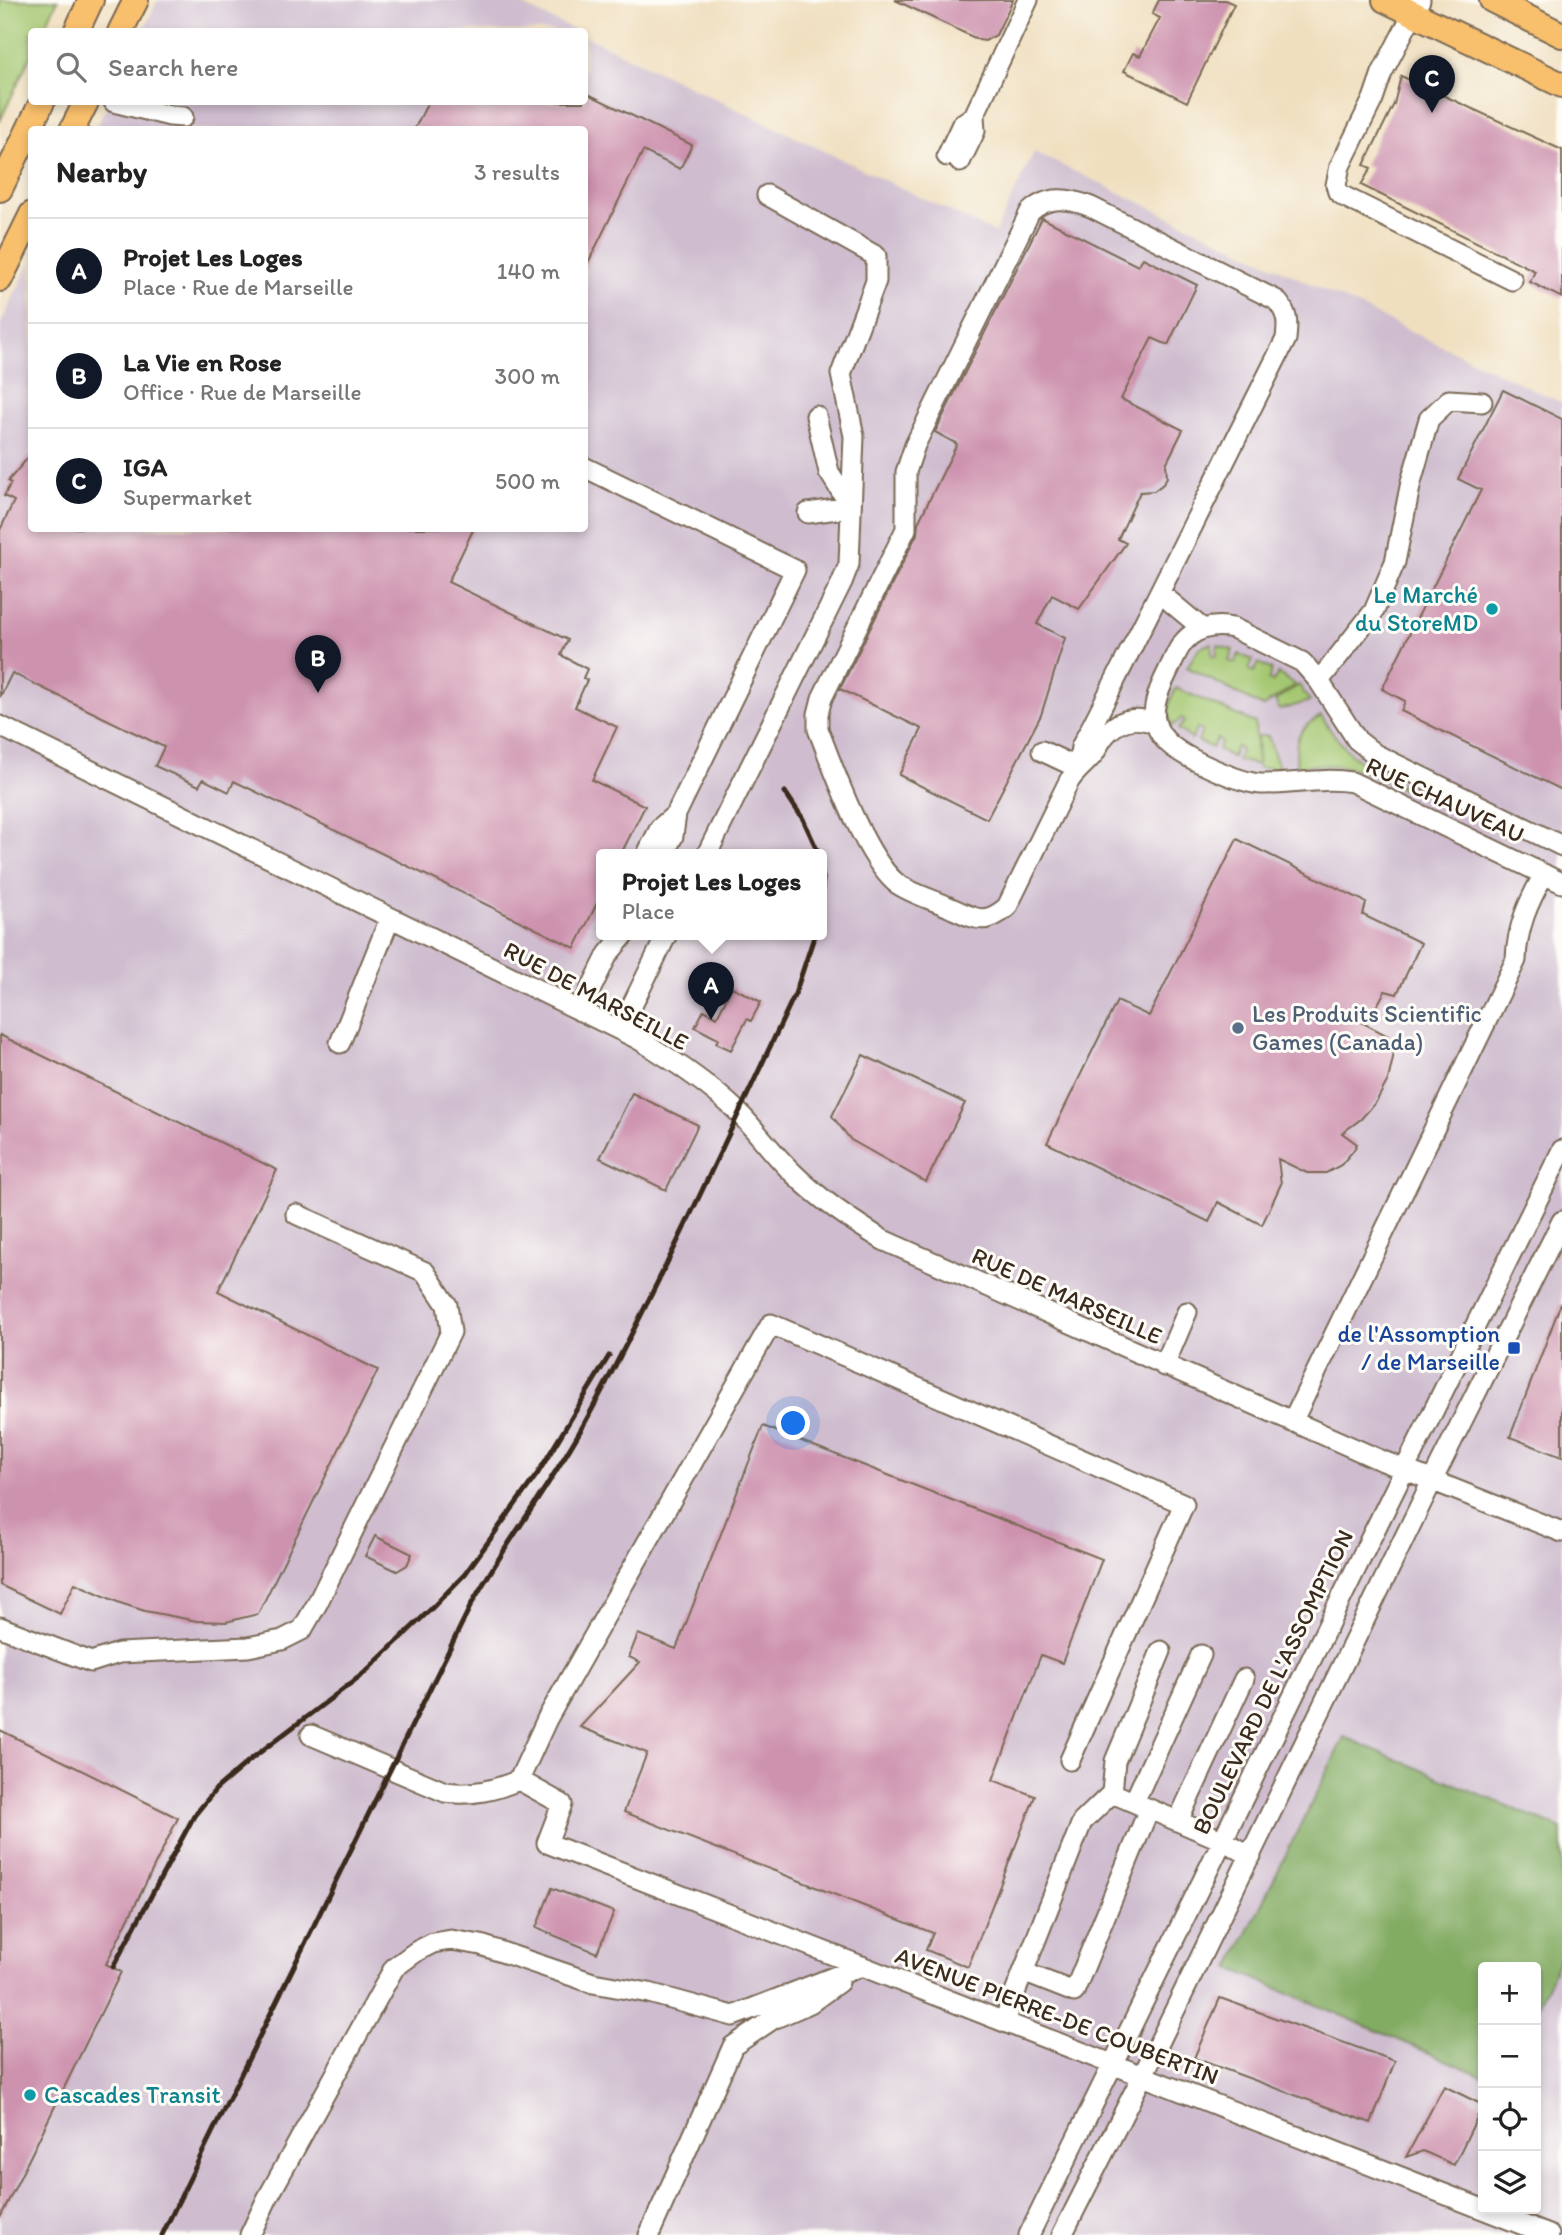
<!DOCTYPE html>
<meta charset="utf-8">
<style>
body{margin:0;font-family:Itim,sans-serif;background:#f6f6f6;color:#222}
.controls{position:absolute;right:21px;bottom:21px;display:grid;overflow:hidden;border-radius:7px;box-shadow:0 4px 10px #0003}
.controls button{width:63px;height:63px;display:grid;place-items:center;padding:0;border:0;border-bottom:2px solid #e0e0e0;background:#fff;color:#222;font:35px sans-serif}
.you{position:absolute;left:794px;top:1424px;width:24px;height:24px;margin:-18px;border:5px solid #fff;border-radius:50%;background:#1a73e8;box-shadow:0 0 0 10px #1a73e833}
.badge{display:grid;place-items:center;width:46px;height:46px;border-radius:50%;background:#111827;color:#fff;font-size:23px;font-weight:700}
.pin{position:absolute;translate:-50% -58px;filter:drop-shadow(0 2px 4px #0008)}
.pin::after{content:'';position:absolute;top:37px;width:24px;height:21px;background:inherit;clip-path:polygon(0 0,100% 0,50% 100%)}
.popup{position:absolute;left:596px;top:849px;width:231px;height:91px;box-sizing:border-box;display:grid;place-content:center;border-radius:7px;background:#fff;filter:drop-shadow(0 2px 5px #0005);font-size:23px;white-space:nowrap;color:#767676}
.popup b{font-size:26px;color:#222}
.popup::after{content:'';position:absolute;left:50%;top:100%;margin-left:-14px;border:14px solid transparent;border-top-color:#fff}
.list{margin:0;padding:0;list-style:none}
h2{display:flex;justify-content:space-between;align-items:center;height:91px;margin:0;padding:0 28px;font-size:30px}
h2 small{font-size:23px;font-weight:400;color:#767676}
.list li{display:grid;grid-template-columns:46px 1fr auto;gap:21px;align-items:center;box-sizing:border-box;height:105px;padding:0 28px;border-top:2px solid #e0e0e0}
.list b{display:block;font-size:26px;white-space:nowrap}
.list p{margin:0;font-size:23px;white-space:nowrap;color:#767676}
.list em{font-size:23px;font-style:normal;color:#767676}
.icon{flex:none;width:38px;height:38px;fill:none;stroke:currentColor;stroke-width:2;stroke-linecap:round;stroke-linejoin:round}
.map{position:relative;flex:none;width:1562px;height:2235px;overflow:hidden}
.search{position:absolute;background:#fff;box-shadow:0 4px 10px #0003;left:28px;top:28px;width:560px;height:77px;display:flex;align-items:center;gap:18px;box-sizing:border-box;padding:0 24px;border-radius:7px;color:#767676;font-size:26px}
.panel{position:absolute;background:#fff;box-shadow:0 4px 10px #0003;left:28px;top:126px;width:560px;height:406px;border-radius:7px}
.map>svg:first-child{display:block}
.industrial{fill:#cfbdcf;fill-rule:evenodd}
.green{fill:#a4c771;stroke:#707848;stroke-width:2}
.forest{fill:#83ac63;stroke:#5f6b40;stroke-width:2}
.building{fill:#cd92ae}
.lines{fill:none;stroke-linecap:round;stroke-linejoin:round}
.minor-casing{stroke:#7a6956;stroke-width:23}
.major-casing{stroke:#7a6956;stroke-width:28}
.minor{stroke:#fff;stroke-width:19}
.major{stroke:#f8bf6c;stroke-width:24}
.rail{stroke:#3b2a1e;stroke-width:5}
.culture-dot{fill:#0f9aa8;stroke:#fdfcf7;stroke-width:2.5}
.service-dot{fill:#5c6f8a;stroke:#fdfcf7;stroke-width:2.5}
.transit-dot{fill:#1a4fb4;stroke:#fdfcf7;stroke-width:2.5}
.labels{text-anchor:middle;stroke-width:6;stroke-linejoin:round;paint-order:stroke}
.culture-label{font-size:24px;fill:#0d838f;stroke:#fdfcf7;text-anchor:end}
.street-label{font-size:24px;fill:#3b2a1e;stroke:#fdfcf7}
.service-label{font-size:24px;fill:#4e5e75;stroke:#fdfcf7;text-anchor:start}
.transit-label{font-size:24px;fill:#164399;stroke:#fdfcf7;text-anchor:end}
</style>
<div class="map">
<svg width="1562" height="2235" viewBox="0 0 1562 2235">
<rect width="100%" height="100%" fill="#fdfcf7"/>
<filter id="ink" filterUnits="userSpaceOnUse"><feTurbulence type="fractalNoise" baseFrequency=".0143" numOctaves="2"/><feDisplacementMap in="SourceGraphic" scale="14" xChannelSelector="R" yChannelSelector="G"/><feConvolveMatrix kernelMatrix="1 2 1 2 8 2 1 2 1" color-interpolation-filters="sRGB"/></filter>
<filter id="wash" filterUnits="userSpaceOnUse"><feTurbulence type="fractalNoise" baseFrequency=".00686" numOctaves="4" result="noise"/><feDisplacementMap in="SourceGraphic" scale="28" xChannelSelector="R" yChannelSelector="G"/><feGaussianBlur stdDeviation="1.57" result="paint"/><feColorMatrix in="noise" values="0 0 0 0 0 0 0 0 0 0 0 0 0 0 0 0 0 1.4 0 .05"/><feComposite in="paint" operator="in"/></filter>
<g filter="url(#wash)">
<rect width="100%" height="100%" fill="#f0dfbf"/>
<path class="industrial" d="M158,0H511L576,31H143Z
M585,36L995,233L1034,152L1562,403V2235H0V325L31,260L32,528H584V130L95,129L109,102H584ZM601,854H821V934H601ZM1483,1967H1536V2209H1483Z"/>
<path class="green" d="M0,0H58L43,31L32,32L31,55L0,121Z
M1212,643V656H1216L1218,645L1233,650L1229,661L1235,663L1239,654L1253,660L1249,670L1254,672L1259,663L1272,670L1268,680L1273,682L1278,673L1295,685L1263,707L1187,667L1199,648Z
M1299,685L1310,701L1280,710L1275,701Z
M1176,688L1255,723L1257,765L1237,760L1241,750L1236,747L1232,757L1218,750L1221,741L1217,738L1212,748L1198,741L1202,731L1197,728L1192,739L1178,729L1185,721L1182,718L1172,726C1165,712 1169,701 1176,688Z
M1321,716C1351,763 1368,768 1416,792L1415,795C1367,772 1352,761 1297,766C1294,739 1297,729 1321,716Z
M1257,736H1268L1279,768H1258Z"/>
<path class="forest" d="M1344,1737L1562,1829V1953L1536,2011V1967H1483V2076L1230,1968Z"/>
<g id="blocks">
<path class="building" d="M895,0H1013L996,35L985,41L979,40Z
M1159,0H1225L1234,4L1187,102L1124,71L1133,53L1140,56L1160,18L1152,14Z
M1401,76L1562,150V298L1530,282L1535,271L1361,185L1371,168L1364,165L1394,104Z
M584,92L692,145L680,169L643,151L584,271V130H414L428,102H584Z
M1042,218L1138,266L1143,258L1197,285L1168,345L1152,338L1121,399L1183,430L1166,464L1167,477L1163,484L1154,491L1140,492L1118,539L1126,543L1079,609L1052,595L1037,624L1065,638L1041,715L987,819L899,775L922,729L840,689L917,534L918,523L957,444L935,432Z
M1503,390L1562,419V790L1401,711L1405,701L1382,689L1481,490L1458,479Z
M32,453V528H474L448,582L568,640L561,655L587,669L583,678L587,680L575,707L617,727L592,780L645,806L621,854H601V895L575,948L234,781L229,792L203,779L199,786L155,766L164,747L12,673L0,697V530L14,501L4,496L11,483L8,481Z
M1237,839L1362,900L1366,903L1363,915L1421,943L1397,994L1385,991L1378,1004L1363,1023L1388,1036L1393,1046V1058L1388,1080L1376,1102L1361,1119L1342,1133L1357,1144L1353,1151L1341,1165L1326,1173H1307L1278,1159L1281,1184L1262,1225L1218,1202L1209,1222L1047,1143L1117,1001L1149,1016Z
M732,987L761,1002L751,1021L747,1019L731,1050L716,1043L718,1039L695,1027L704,1010L717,1017Z
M0,1035L277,1170L218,1291L378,1370L258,1614L226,1622L197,1621L145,1611L120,1603L75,1583L60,1614L0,1585Z
M863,1055L965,1103L926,1182L851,1140L832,1116Z
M632,1093L698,1125L666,1190L600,1158Z
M1561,1303H1562V1457L1510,1437Z
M763,1426L1102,1559L1062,1663L1041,1655L993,1780L1035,1796L968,1967L926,1950L933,1933L624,1812L647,1753L580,1727L640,1662L629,1657L638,1634L676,1649Z
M375,1536L412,1554L407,1565L397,1571L365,1556Z
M0,1730L178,1818L106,1964L121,1972L0,2218Z
M552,1888L614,1912L597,1953L536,1928Z
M1220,1998L1395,2061L1371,2123L1194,2058Z
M1444,2086L1483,2105L1454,2165L1423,2151L1406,2157Z"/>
</g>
</g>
<g filter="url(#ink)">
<use href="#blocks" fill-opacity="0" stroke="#7a6956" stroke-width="2"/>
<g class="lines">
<defs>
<path id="minor" d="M1420,0L1382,73L1373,99L1340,166L1336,185L1338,192L1345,197L1512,280
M114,102L170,116L183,117
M947,156L962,124L974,116
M960,162L975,131L974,116L1028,0
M584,467L795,570L676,814L673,836L664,854
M808,513L851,507L829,472L816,416
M1161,594L1203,629
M1319,681L1374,611L1395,562L1411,482L1429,419L1449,400L1482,402
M0,726L638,1039C673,1060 709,1084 738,1112C757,1131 773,1154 792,1172C819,1199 851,1220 883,1240L1378,1459L1562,1532
M1042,751L1078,768
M1078,768L1081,747C1151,612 1217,475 1286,339C1288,322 1288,313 1276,300L1091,207C1069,198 1048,195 1030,212L915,445L906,472V529L822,698L818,714V729C833,768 864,855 895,882C907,892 934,900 949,907C974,918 984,927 1007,907L1068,783C1075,771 1081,768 1090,758C1096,753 1098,745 1102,739C1116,720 1134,714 1156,724
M1562,846L1375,754L1357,740L1319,681L1302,662L1233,628C1218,625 1204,626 1191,635C1181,642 1176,654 1171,665C1157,694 1141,722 1173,747C1190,760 1240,783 1261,784C1292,785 1322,777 1352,782L1562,883
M647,854L660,828L676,814
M707,854L842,582L849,564L854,436L841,374L876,281V256L767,195
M580,1011L608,954L625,934
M620,1030L667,934
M340,1043L390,918
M1164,1366L1187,1312
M1292,1422L1516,960C1517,927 1528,903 1544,874
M0,1627L91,1662L119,1653L248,1647L282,1640L302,1630L317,1604L451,1332L447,1305L425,1272L296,1214
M311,1735L445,1792C472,1796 495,1790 519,1780
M1070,1760L1184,1504L771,1324L547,1719L519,1780L562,1804L547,1843L1549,2235
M1112,1793L1115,1761L1161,1651
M1134,1802L1201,1655
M1178,1821L1244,1679
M1023,1972L1074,1992L1149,1809
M1004,2021L1082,1822L1112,1793L1224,1841L1251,1856
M250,2235L267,2199L394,1968L417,1951L433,1943L451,1940L481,1945L593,1983L649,1993L733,2016L862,1966
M649,2235L733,2046L773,2019L810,2003L839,1982
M1029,2235C1207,1874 1383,1511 1562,1150
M1062,2235L1154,2053L1432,1481L1562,1221"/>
<path id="major" d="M1385,0L1562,85
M1492,0L1562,35
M76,32L91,0
M120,32L136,0
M72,130L86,102
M0,189L42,102
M0,279L32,214"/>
</defs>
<use href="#minor" class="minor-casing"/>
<use href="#major" class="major-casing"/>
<use href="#minor" class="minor"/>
<use href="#major" class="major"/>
<path class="rail" d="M785,792L803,819L819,854
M821,868L823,878L821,906
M113,1967L194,1816L216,1789L251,1759L363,1674L430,1610L465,1574L538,1473L609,1356
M162,2235L471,1605C507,1540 554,1481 589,1415C663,1278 728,1135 795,994L815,934"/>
</g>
</g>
<g class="culture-dot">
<circle cx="1492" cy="609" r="7"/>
<circle cx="30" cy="2095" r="7"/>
</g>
<circle class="service-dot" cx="1238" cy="1028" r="7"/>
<rect class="transit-dot" x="1507" y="1341" width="14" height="14" rx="3.5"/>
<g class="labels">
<g class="culture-label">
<text x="1478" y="603">Le Marché<tspan x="1478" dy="28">du StoreMD</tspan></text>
<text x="44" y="2103" text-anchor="start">Cascades Transit</text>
</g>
<g class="street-label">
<text transform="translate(1445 800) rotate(25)" y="8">RUE CHAUVEAU</text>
<text transform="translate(596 996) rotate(28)" y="8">RUE DE MARSEILLE</text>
<text transform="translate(1067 1296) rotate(24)" y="8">RUE DE MARSEILLE</text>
<text transform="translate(1273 1682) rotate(-64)" y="8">BOULEVARD DE L'ASSOMPTION</text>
<text transform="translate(1057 2016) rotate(21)" y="8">AVENUE PIERRE-DE COUBERTIN</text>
</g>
<g class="service-label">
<text x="1252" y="1022">Les Produits Scientific<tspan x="1252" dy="28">Games (Canada)</tspan></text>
</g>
<g class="transit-label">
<text x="1500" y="1342">de l'Assomption<tspan x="1500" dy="28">/ de Marseille</tspan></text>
</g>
</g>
</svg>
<div class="controls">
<button>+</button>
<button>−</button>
<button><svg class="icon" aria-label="locate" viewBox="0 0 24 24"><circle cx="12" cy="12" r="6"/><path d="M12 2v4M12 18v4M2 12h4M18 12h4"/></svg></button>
<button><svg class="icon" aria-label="layers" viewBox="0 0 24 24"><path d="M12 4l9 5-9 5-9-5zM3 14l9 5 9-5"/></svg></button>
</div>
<div class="you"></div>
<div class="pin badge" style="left:711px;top:1020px">A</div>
<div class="popup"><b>Projet Les Loges</b>Place</div>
<div class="pin badge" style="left:318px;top:693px">B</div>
<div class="pin badge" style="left:1432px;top:113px">C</div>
<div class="search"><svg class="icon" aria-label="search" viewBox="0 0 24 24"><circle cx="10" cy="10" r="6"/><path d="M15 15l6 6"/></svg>Search here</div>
<section class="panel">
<h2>Nearby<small>3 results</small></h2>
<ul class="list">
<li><span class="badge">A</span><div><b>Projet Les Loges</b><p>Place · Rue de Marseille</p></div><em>140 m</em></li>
<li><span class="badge">B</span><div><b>La Vie en Rose</b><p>Office · Rue de Marseille</p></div><em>300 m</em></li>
<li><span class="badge">C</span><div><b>IGA</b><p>Supermarket</p></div><em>500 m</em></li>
</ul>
</section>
</div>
